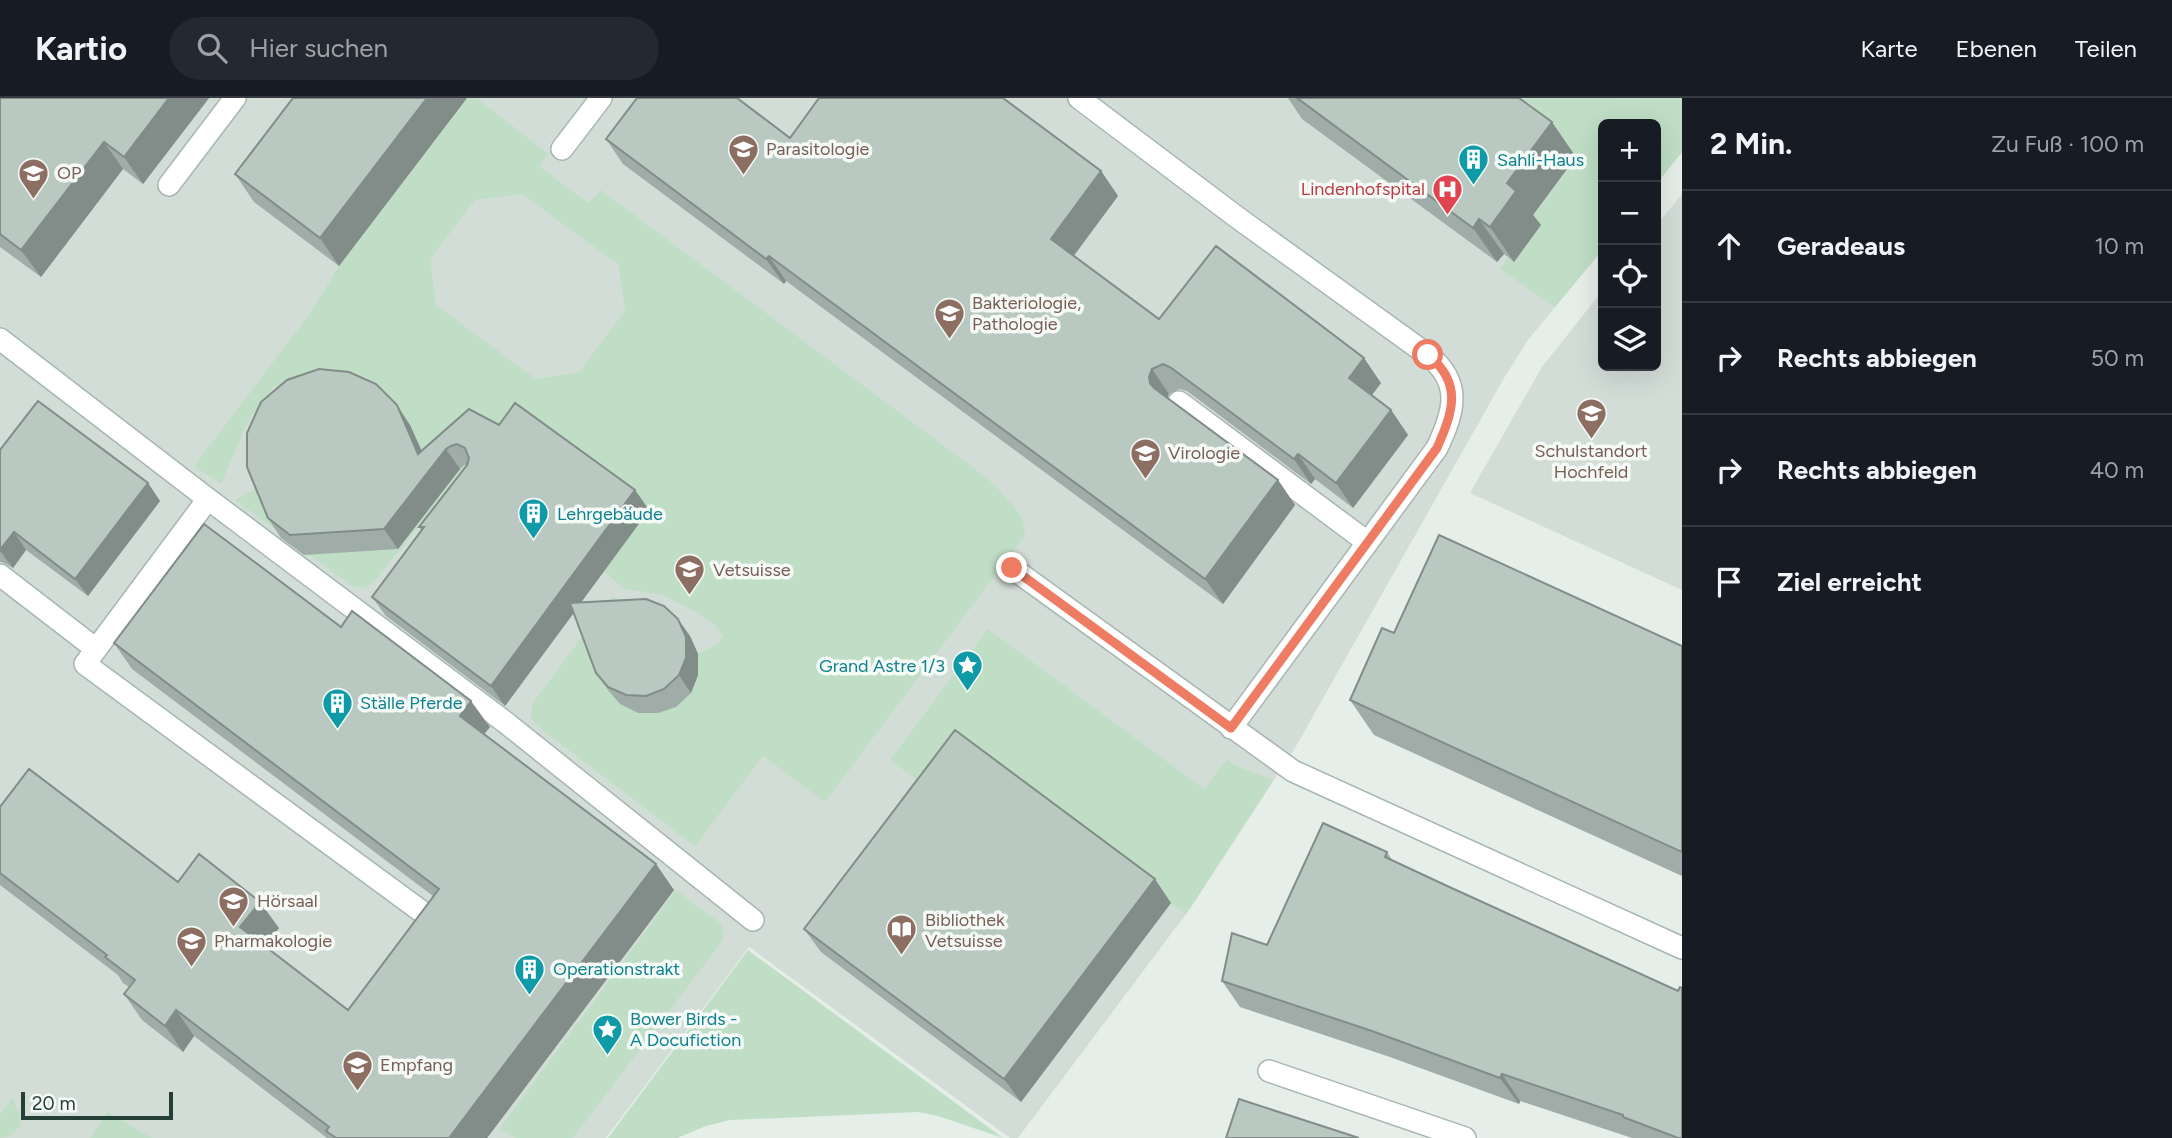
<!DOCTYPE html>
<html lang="de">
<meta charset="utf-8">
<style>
body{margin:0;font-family:Figtree,sans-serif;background:#242831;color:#f1f3f6}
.controls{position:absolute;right:21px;top:21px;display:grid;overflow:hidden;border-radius:10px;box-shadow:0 7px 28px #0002}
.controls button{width:63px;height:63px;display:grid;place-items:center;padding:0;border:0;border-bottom:2px solid #363941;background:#171b24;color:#f1f3f6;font:35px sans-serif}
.scale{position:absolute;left:21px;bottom:18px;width:152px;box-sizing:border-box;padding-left:7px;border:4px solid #243f36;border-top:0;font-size:19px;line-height:24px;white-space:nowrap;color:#243f36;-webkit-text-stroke:5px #f5faf7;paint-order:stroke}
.stop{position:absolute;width:21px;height:21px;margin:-16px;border:5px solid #ee7c63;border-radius:50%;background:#fff}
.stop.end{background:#ee7c63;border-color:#fff;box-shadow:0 2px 7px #0008}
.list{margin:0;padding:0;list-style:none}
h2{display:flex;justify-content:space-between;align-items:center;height:91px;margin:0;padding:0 28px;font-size:30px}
h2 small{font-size:23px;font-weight:400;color:#9ea1a6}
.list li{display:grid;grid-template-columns:46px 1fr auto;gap:21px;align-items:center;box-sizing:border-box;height:112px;padding:0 28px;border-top:2px solid #363941}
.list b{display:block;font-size:26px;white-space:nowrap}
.list em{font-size:23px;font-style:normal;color:#9ea1a6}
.icon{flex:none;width:38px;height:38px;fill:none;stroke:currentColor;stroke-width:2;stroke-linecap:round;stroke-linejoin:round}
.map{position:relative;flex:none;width:1682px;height:1040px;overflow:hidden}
header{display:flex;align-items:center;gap:42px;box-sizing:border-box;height:98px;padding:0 35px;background:#171b24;border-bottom:2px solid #363941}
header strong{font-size:33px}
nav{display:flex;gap:38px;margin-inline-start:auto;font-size:24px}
.search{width:490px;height:63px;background:#242831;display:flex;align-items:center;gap:18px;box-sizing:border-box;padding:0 24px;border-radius:38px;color:#9ea1a6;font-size:26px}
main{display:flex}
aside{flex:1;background:#171b24}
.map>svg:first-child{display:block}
.built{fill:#d3ddd8}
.green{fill:#bfdec5;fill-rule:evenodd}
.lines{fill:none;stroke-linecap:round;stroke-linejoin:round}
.minor-casing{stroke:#a7b6b0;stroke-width:24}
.minor{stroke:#fff;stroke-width:21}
.wall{fill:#a0aca7}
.shaded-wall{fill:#828c88}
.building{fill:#bac8c2;stroke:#828c88;stroke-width:2}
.route{stroke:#ee7c63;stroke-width:9}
.labels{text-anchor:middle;stroke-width:7;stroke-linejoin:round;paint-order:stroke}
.education-label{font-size:18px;fill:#785e54;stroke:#f5faf7;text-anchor:start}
.culture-label{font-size:18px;fill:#0d838f;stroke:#f5faf7;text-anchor:start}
.health-label{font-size:18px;fill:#be3a42;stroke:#f5faf7;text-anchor:end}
</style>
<header>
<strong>Kartio</strong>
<div class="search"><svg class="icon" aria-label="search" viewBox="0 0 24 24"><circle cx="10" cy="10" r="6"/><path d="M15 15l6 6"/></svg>Hier suchen</div>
<nav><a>Karte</a><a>Ebenen</a><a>Teilen</a></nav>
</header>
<main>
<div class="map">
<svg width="1682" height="1040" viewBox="0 0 1682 1040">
<rect width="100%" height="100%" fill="#e5eee9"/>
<path class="built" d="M0,0H1682V54L1656,86V26H1603V151L1528,242L1504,280L1295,650L1192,808L1018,1040H1010L749,849L606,1040H0Z
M1682,96V492L1470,395L1542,269L1603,192V268H1656V128Z"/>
<path class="green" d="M468,0H477L548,56L539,68L588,105L601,92L975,371L995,387L1022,419L1025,437L825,704L763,658L695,748L537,628L531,620L532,606L612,499L657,512L691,595L698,577V556L717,546L723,538L716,528L694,513L662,497L624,491L475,359L374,484L364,490L353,489L235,402L260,389L308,279L273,290L249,321L221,386L194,368L311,214L339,168ZM522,96L619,167L625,213L579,274L536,281L436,207L430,161L475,102Z
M1497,0H1682V54L1656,86V26H1603V151L1555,209L1500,171L1507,160L1514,164L1541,128L1532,120L1577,59Z
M988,531L1204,691L1227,662C1240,671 1258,676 1273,682L1186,816L972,656L939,698L890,662Z
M676,792L722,827L723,842L573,1040H515L500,1030Z
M748,852L1003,1040L938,1018L918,1014L730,1022L706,1028L677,1040H608Z
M12,1000L20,1017L21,1027L9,1039L0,1040V1017Z
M108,1014L152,1040H90Z"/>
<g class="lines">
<defs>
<path id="minor" d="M1079,0L1238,120L1428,257C1463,285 1454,314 1437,350L1231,630
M562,51L601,0
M169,87L235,0
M0,241L208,401L505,624L753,822
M1179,304L1367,444
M208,401L85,566L425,816
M1012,470L1293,673L1682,850
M0,477L96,551
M1269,973L1465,1040"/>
</defs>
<use href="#minor" class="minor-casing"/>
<use href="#minor" class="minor"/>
</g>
<path class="wall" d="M0,0H209L143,86L123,71L41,179L0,149Z
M293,0H467L339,168L254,104L235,76Z
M1288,0H1519L1576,59L1533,117L1541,127L1514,164L1504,156L1497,164L1302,21Z
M790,40L1101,73L1118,98L1074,158L1159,221L1381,285L1371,298L1391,312L1408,337L1353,410L1315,381L1311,386L1187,293L1180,291L1169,296L1167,300L1278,382L1295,407L1223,506L786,183L784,186L623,66L606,41Z
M410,327L422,353L499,327L635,392L649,412L581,504L690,538L698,556V577L691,595L676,609L658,615H638L620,606L608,592L596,575L574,515L505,608L386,518L372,499L421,432L419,429L467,367H464L460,371L398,451L304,457L281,440L268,420Z
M0,352L148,385L160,403L88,498L26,452L13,470L2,464H0Z
M341,529L490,629L484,636L674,792L487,1040H327L194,938L183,954L142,922L124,896L129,889L123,885L118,877L0,787V709L178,784L279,830L265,848L348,912L433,798L132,571L114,545Z
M1394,535L1682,548V778L1374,637L1350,602Z
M1387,754L1392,762L1682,1040H1632L1520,1003L1519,1006L1390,959L1240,909L1222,883Z
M1171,805L1021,1004L821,854L804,831Z"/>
<path class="shaded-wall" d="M169,0H209L143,86L124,59Z
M427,0H467L339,168L320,140Z
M1552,24L1576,59L1533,117L1541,127L1514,164L1490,129L1507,85Z
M104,44L123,71L41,179L21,152Z
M1101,73L1118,98L1068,165L1051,141Z
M1479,121L1504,156L1497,164L1473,130Z
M769,158L786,183L784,186L766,161Z
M1364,260L1381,285L1366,305L1349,280Z
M1152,271L1169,296L1166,303L1150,285L1149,279Z
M397,307L410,327L430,372L446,351L460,371L398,451L384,431L418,356Z
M1391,312L1408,337L1353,410L1336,385Z
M1298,356L1315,381L1311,386L1294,361Z
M1278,382L1295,407L1223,506L1205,481Z
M148,385L160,403L88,498L75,481Z
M635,392L649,412L505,608L491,588Z
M14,434L26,452L13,470L0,453Z
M678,521L690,538L698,556V577L691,595L679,577Z
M471,603L490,629L478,644L460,618Z
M656,766L674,792L487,1040H449Z
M1155,781L1171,805L1021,1004L1004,981Z
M260,804L279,830L259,855L240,829Z
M176,912L194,938L183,954L165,928Z
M1502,976L1520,1003L1519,1006L1500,980Z"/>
<path class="building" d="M0,0H169L124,59L104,44L21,152L0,136Z
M293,0H427L320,140L235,76Z
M637,0H737L790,40L819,0H1003L1101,73L1051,141L1159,221L1216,148L1364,260L1349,280L1391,312L1336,385L1298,356L1294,361L1170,269L1163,266L1152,271L1149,279L1150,285L1154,290L1278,382L1205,481L769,158L766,161L606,41Z
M1297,0H1519L1552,24L1507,85L1516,93L1490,129L1479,121L1473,130Z
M319,271L349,274L376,286L397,307L418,356L469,311L499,327L515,305L635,392L491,588L372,499L424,429H419L467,367L469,360L465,350L457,346L451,348L446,351L384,431L290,437L268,420L247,369V335L261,304L287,282Z
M38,303L148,385L75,481L14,434L0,452V352Z
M204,426L341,529L352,513L471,603L460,618L656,766L449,1040H336L326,1033L329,1029L176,912L165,928L124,896L135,882L105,859L107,857L0,775V709L29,671L178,784L199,756L260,804L240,829L348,912L439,791L114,545Z
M1439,437L1682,548V754L1350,602L1382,530L1394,535Z
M646,501L664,508L678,521L686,539V560L679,577L664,591L646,598L626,597L608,589L596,575L570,505Z
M955,632L1155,781L1004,981L804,831Z
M1323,725L1387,754L1385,759L1445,787L1678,893L1680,889L1682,890V1040H1678L1623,1019V1017L1502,976L1500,980L1372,933L1222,883L1232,835L1267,847Z
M1239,1001L1359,1040H1226Z"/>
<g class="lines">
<path class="route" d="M1012,470L1231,630L1437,350C1453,314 1463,285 1428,257"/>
</g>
<defs>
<symbol id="university-pin" viewBox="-11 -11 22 30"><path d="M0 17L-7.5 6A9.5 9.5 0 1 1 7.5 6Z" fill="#8d6e63" stroke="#f5faf7"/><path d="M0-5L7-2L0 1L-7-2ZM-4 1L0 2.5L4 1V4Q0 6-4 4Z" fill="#fff"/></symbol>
<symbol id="building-pin" viewBox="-11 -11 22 30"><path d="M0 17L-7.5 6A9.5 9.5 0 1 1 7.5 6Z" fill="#0f9aa8" stroke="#f5faf7"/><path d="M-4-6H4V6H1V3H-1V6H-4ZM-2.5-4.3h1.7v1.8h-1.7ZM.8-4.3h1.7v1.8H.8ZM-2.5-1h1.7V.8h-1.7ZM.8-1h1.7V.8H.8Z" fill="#fff"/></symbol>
<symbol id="hospital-pin" viewBox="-11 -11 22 30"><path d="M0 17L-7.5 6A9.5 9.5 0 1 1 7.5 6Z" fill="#e0444e" stroke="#f5faf7"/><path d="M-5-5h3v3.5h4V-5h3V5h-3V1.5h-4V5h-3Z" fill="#fff"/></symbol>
<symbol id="school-pin" viewBox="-11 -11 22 30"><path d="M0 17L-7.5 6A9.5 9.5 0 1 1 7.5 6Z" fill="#8d6e63" stroke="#f5faf7"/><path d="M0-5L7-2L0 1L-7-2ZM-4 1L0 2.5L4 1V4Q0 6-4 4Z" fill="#fff"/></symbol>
<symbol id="sight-pin" viewBox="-11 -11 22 30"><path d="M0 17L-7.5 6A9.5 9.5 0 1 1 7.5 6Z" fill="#0f9aa8" stroke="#f5faf7"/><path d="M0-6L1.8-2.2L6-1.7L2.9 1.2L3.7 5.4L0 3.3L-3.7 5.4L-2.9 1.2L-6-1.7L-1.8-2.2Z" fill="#fff"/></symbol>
<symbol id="library-pin" viewBox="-11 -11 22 30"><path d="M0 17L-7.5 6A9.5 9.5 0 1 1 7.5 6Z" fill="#8d6e63" stroke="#f5faf7"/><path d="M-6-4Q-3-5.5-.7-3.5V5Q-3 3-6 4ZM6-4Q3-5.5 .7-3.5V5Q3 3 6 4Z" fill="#fff"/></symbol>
</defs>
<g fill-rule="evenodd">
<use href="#university-pin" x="726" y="34" width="35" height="47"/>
<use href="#building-pin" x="1456" y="44" width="35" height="47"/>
<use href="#university-pin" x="16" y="58" width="35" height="47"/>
<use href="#hospital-pin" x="1430" y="74" width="35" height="47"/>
<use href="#university-pin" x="932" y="198" width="35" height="47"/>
<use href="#school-pin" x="1574" y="298" width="35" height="47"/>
<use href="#university-pin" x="1128" y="338" width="35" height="47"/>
<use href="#building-pin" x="516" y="398" width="35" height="47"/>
<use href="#university-pin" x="672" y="454" width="35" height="47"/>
<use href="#sight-pin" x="950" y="550" width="35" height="47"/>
<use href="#building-pin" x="320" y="588" width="35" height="47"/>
<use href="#university-pin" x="216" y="786" width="35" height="47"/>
<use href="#library-pin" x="884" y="814" width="35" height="47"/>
<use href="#university-pin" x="174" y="826" width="35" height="47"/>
<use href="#building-pin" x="512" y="854" width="35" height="47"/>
<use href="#sight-pin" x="590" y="914" width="35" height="47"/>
<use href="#university-pin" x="340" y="950" width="35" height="47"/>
</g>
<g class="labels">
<g class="education-label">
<text x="766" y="57">Parasitologie</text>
<text x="57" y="81">OP</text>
<text x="972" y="211">Bakteriologie,<tspan x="972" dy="21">Pathologie</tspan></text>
<text x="1591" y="359" text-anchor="middle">Schulstandort<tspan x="1591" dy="21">Hochfeld</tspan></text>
<text x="1168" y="361">Virologie</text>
<text x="713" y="478">Vetsuisse</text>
<text x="257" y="809">Hörsaal</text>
<text x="925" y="828">Bibliothek<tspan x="925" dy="21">Vetsuisse</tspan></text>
<text x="214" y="849">Pharmakologie</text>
<text x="380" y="973">Empfang</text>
</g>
<g class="culture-label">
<text x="1497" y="68">Sahli-Haus</text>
<text x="557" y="422">Lehrgebäude</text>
<text x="945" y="574" text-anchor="end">Grand Astre 1/3</text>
<text x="360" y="611">Ställe Pferde</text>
<text x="553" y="877">Operationstrakt</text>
<text x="630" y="927">Bower Birds -<tspan x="630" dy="21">A Docufiction</tspan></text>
</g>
<g class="health-label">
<text x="1425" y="97">Lindenhofspital</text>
</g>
</g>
</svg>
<div class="controls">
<button>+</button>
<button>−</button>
<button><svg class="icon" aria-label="locate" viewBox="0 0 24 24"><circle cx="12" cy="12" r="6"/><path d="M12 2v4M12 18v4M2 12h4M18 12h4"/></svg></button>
<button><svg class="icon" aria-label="layers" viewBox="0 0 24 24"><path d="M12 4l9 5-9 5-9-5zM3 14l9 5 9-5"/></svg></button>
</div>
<div class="scale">20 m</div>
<div class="stop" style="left:1428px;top:257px"></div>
<div class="stop end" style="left:1012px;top:470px"></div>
</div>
<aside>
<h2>2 Min.<small>Zu Fuß · 100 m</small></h2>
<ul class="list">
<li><svg class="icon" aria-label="ahead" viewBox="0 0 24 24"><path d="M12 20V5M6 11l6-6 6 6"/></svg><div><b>Geradeaus</b></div><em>10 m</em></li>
<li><svg class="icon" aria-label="right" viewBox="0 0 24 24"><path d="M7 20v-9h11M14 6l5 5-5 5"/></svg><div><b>Rechts abbiegen</b></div><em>50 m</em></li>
<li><svg class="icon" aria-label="right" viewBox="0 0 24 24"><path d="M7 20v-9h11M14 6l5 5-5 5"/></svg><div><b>Rechts abbiegen</b></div><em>40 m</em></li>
<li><svg class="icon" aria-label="arrive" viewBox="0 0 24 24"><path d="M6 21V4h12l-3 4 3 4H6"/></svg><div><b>Ziel erreicht</b></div></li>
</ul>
</aside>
</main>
